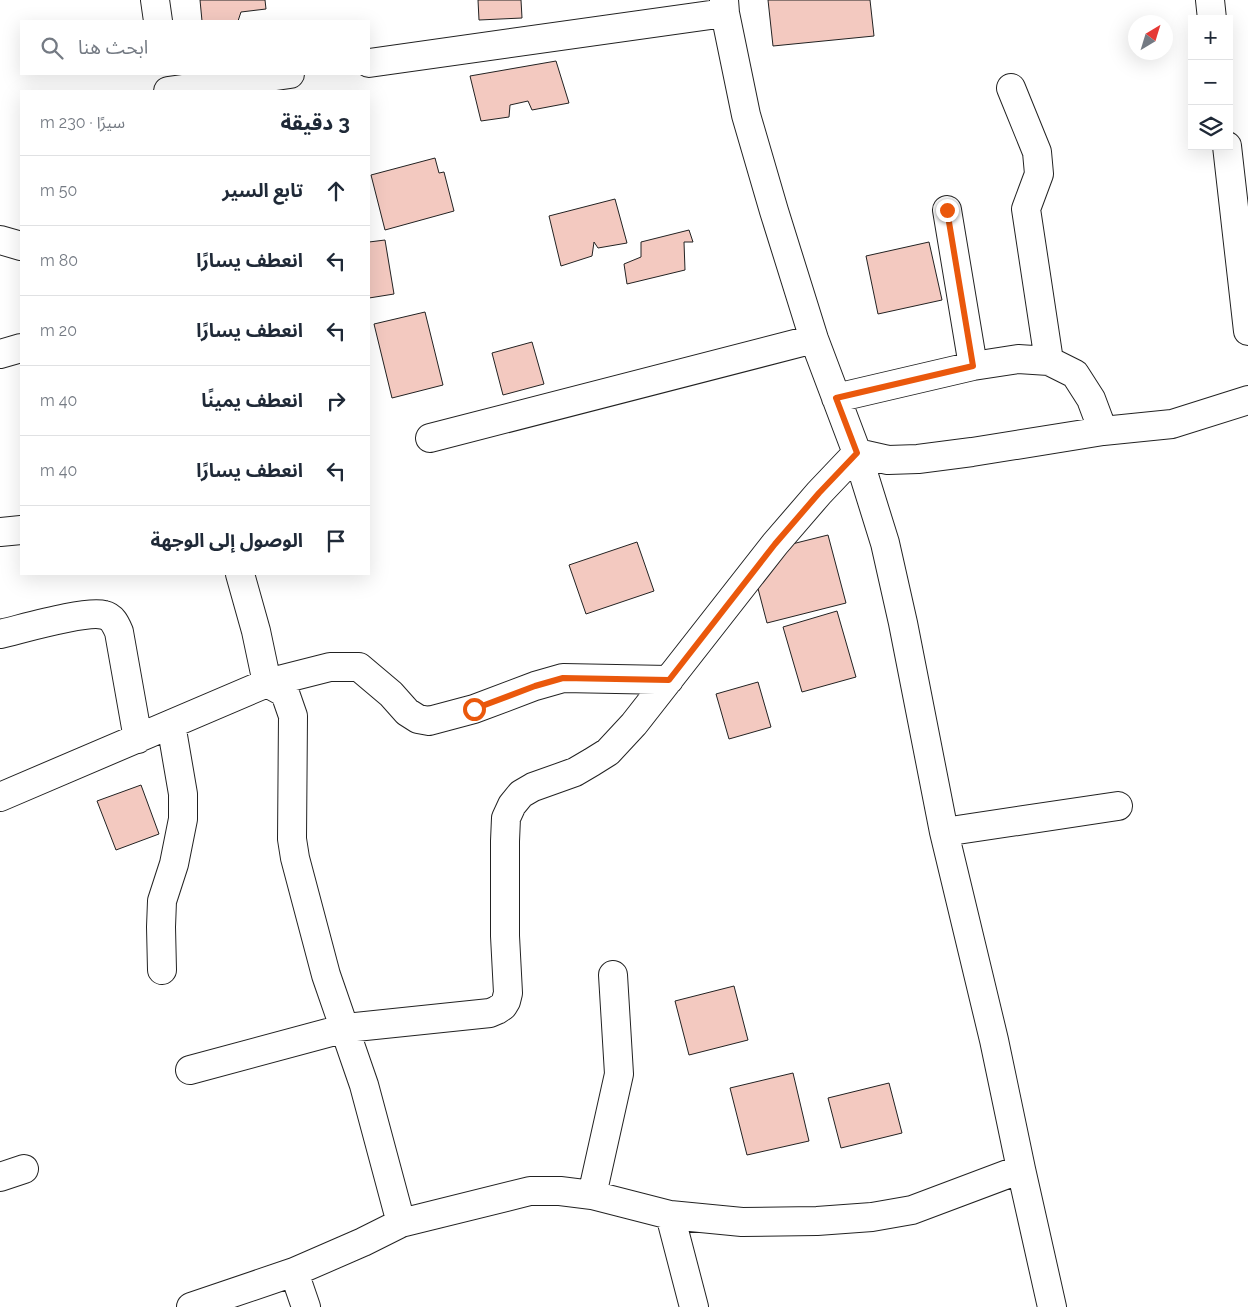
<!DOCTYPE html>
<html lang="ar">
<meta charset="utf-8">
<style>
body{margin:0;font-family:Raleway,"Noto Sans Arabic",sans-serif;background:#f6f6f7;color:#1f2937;direction:rtl}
.controls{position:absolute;right:15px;top:15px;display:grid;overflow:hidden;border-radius:0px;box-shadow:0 5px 20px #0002}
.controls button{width:45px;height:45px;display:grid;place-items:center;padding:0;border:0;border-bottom:1px solid #e0e1e3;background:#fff;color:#1f2937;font:25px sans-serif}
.compass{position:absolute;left:1128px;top:15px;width:45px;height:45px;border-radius:50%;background:#fff;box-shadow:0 5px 20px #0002;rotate:38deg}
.stop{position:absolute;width:15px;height:15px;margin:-11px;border:4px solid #ea580c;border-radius:50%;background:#fff}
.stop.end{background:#ea580c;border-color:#fff;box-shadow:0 1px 5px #0008}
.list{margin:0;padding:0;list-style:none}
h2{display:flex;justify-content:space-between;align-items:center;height:65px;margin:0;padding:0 20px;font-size:21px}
h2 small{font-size:16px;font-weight:400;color:#747a83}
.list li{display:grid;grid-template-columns:32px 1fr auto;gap:15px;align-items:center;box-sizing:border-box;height:70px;padding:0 20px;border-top:1px solid #e0e1e3}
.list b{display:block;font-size:19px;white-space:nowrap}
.list em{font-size:16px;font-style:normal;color:#747a83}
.icon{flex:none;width:28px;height:28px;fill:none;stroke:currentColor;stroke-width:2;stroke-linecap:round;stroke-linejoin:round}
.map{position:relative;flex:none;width:1248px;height:1307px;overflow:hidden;direction:ltr}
.search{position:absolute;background:#fff;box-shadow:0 5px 20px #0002;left:20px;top:20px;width:350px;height:55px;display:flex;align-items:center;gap:12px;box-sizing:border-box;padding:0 18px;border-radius:0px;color:#747a83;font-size:19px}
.panel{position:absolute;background:#fff;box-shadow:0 5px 20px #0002;left:20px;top:90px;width:350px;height:485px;border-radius:0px;direction:rtl}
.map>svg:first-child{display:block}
.building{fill:#f3c9c0;stroke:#222}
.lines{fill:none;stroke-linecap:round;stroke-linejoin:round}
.minor-casing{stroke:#222;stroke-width:30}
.minor{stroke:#fff;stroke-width:28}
.route{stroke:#ea580c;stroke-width:6}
</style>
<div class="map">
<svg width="1248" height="1307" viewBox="0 0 1248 1307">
<rect width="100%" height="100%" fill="#fff"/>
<path class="building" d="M200,0H265L266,9L241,12L238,21H202Z
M478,0H521L522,18L479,20Z
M768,0H870L874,36L773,46Z
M556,61L569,103L532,110L528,101L510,105L509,117L481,121L470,76Z
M435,158L439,173L444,172L454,211L385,230L371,175Z
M615,199L627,243L598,248L594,242L592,256L561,266L549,216Z
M689,230L693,242H684L685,270L627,284L624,264L641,257V242Z
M385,240L394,294L369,298V242Z
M929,242L942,300L878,314L866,256Z
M425,312L443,385L392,398L374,324Z
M532,342L544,384L503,395L492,353Z
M828,535L846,603L767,623L755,577L776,548Z
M637,542L654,591L586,614L569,565Z
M837,611L856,677L802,692L783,627Z
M758,682L771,727L729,739L716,694Z
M141,785L159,834L116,850L97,801Z
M734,986L748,1040L689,1055L675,1001Z
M793,1073L809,1141L747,1155L730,1088Z
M889,1083L902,1133L841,1148L828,1098Z"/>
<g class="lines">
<defs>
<path id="minor" d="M155,0L158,21
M724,0L725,13L746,115L774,211L814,339L857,453L885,543L903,623L944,832L994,1040L1021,1169L1052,1307
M1210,0L1212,19
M369,63L725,13
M1011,88L1037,152L1039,174L1026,209L1049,361
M168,91L290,74
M1227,146L1248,331
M947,210L973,366
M0,240L21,246
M0,354L21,348
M836,398L973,366L1018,359L1049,361L1075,374L1091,399L1103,431
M430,438L814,339
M857,453L888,460L918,459L972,452L1103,431L1172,424L1248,400
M0,532L21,530
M240,574L256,631L267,683L285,693L293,716L292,839L295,858L326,975L364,1085L401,1223
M0,634C22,629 86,610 104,615C113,617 116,625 119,632L138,739
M0,797L267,683L330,667H359L391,694L407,712L418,719L429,721L474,709L535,686L563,678L669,680
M944,832L1118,806
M162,970L161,927L162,901L174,864L183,819V794L171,724
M190,1070L346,1028L490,1013L497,1010L503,1006L506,1001L508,993L505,936V841L506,818L512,805L521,794L533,787L575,772L592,762L608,752L634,724L775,544L819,493L857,453
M0,1177L24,1169
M592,1195L619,1074L613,975
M670,1215L694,1307
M294,1272L306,1307
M191,1307L294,1272L363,1242L401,1223L530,1191H560L592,1195L670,1215L742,1222L817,1221L872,1217L912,1210L1021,1169"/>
</defs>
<use href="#minor" class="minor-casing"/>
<use href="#minor" class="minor"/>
</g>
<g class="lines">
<path class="route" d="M474,709L535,686L563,678L669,680L775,544L819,493L857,453L836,398L973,366L947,210"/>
</g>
</svg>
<div class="controls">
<button>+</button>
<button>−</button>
<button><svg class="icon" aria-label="layers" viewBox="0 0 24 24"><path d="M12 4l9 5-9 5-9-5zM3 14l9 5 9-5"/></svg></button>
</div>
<svg class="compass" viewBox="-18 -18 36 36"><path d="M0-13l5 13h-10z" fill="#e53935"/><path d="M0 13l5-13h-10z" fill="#747a83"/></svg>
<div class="stop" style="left:474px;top:709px"></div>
<div class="stop end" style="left:947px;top:210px"></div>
<div class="search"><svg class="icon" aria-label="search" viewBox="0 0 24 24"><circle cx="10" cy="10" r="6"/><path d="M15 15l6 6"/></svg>ابحث هنا</div>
<section class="panel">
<h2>3 دقيقة<small>سيرًا · 230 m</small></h2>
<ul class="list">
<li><svg class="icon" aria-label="ahead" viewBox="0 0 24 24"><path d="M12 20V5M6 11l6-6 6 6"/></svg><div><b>تابع السير</b></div><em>50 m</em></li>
<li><svg class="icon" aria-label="left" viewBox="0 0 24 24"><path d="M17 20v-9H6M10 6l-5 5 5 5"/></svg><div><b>انعطف يسارًا</b></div><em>80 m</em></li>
<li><svg class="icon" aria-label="left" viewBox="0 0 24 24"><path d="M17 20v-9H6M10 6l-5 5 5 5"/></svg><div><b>انعطف يسارًا</b></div><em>20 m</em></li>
<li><svg class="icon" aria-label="right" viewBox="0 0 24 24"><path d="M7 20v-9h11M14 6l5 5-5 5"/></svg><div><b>انعطف يمينًا</b></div><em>40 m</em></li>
<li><svg class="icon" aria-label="left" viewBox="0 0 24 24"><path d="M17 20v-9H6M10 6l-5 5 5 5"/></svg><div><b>انعطف يسارًا</b></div><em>40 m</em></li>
<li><svg class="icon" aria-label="arrive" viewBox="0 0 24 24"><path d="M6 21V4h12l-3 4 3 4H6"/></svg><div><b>الوصول إلى الوجهة</b></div></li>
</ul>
</section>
</div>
